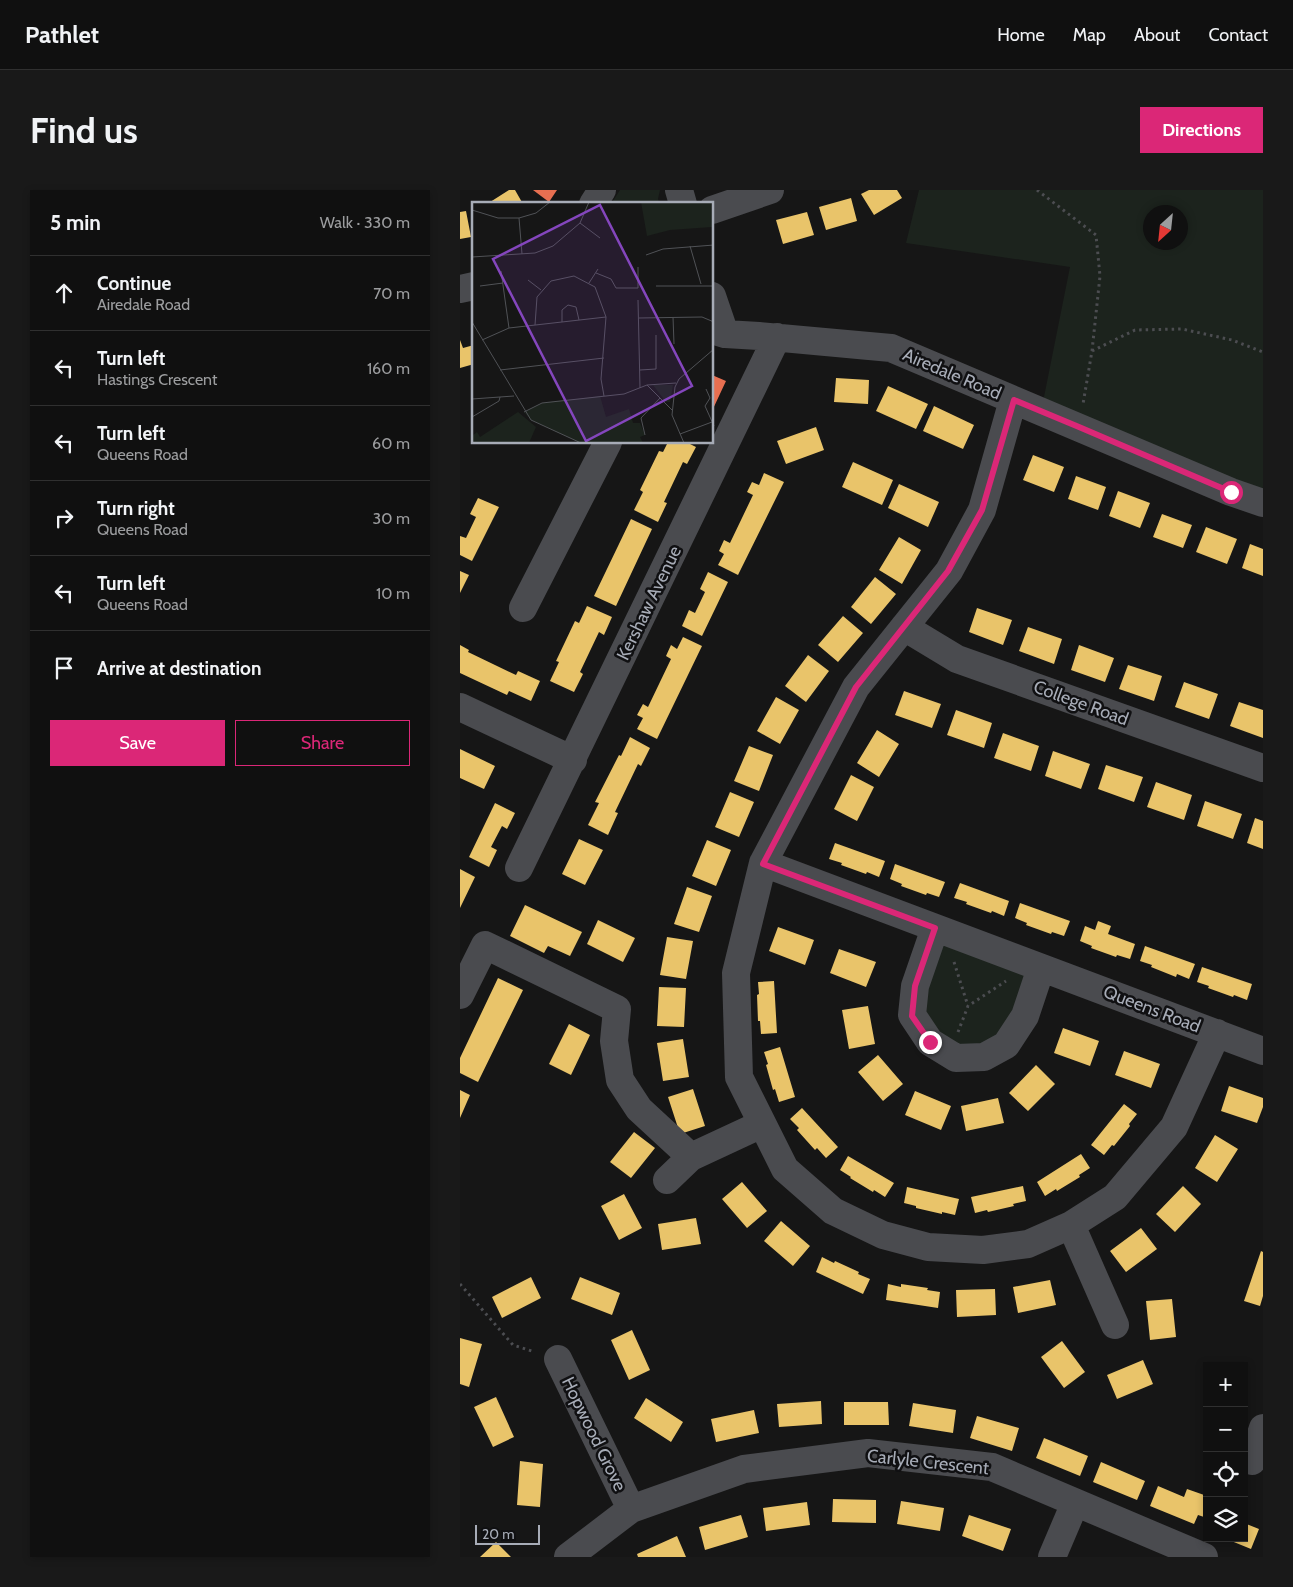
<!DOCTYPE html>
<meta charset="utf-8">
<style>
body{margin:0;font-family:Cabin,sans-serif;background:#191919;color:#f1f3f6}
.controls{position:absolute;right:15px;bottom:15px;display:grid;overflow:hidden;border-radius:0px;box-shadow:0 2px 8px #0003}
.controls button{width:45px;height:45px;display:grid;place-items:center;padding:0;border:0;border-bottom:1px solid #303030;background:#101010;color:#f1f3f6;font:25px sans-serif}
.compass{position:absolute;left:683px;top:15px;width:45px;height:45px;border-radius:50%;background:#101010;box-shadow:0 2px 8px #0003;rotate:207deg}
.scale{position:absolute;left:15px;bottom:12px;width:65px;box-sizing:border-box;padding-left:5px;border:2px solid #a7acb7;border-top:0;font-size:14px;line-height:18px;white-space:nowrap;color:#a7acb7;-webkit-text-stroke:4px #101012;paint-order:stroke}
.stop{position:absolute;width:15px;height:15px;margin:-11px;border:4px solid #db2777;border-radius:50%;background:#fff}
.stop.end{background:#db2777;border-color:#fff;box-shadow:0 1px 5px #0008}
.list{margin:0;padding:0;list-style:none}
h2{display:flex;justify-content:space-between;align-items:center;height:65px;margin:0;padding:0 20px;font-size:21px}
h2 small{font-size:16px;font-weight:400;color:#9c9d9f}
.list li{display:grid;grid-template-columns:32px 1fr auto;gap:15px;align-items:center;box-sizing:border-box;height:75px;padding:0 20px;border-top:1px solid #303030}
.list b{display:block;font-size:19px;white-space:nowrap}
.list p{margin:0;font-size:16px;white-space:nowrap;color:#9c9d9f}
.list em{font-size:16px;font-style:normal;color:#9c9d9f}
.actions{display:flex;gap:10px;padding:15px 20px}
.actions a{flex:1;padding:11px 0;border:1px solid #db2777;border-radius:0px;text-align:center;font-size:18px;color:#db2777}
.actions .main{background:#db2777;color:#fff}
.icon{flex:none;width:28px;height:28px;fill:none;stroke:currentColor;stroke-width:2;stroke-linecap:round;stroke-linejoin:round}
.map{position:relative;flex:none;width:803px;height:1367px;overflow:hidden;border-radius:0px}
header{display:flex;align-items:center;gap:30px;box-sizing:border-box;height:70px;padding:0 25px;background:#101010;border-bottom:1px solid #303030}
header strong{font-size:24px}
nav{display:flex;gap:28px;margin-inline-start:auto;font-size:18px}
.intro{display:flex;align-items:center;justify-content:space-between;box-sizing:border-box;height:120px;padding:0 30px}
h1{margin:0;font-size:35px}
.button{padding:12px 22px;border-radius:0px;background:#db2777;color:#fff;font-size:18px;font-weight:700}
main{display:flex;gap:30px;padding:0 30px}
aside{flex:1;background:#101010;border-radius:0px;box-shadow:0 2px 8px #0003}
.map>svg:first-child{display:block}
.green{fill:#1c231d;fill-rule:evenodd}
.homes{fill:#e9c46a}
.shops{fill:#e76f51}
.lines{fill:none;stroke-linecap:round;stroke-linejoin:round}
.path{stroke:#4c4d51;stroke-width:3;stroke-dasharray:2.5 4;stroke-linecap:butt}
.minor{stroke:#4a4b4f;stroke-width:28}
.route{stroke:#db2777;stroke-width:6}
.labels{text-anchor:middle;stroke-width:5;stroke-linejoin:round;paint-order:stroke}
.street-label{font-size:18px;fill:#a7acb7;stroke:#101012}
.inset-road{fill:none;stroke:#505256;stroke-width:1}
.view{fill:#8446bd;fill-opacity:0.15;stroke:#8446bd;stroke-width:2.5}
.inset-edge{fill:none;stroke:#a7acb7;stroke-width:2.5}
</style>
<header>
<strong>Pathlet</strong>
<nav><a>Home</a><a>Map</a><a>About</a><a>Contact</a></nav>
</header>
<div class="intro"><h1>Find us</h1><a class="button">Directions</a></div>
<main>
<aside>
<h2>5 min<small>Walk · 330 m</small></h2>
<ul class="list">
<li><svg class="icon" aria-label="ahead" viewBox="0 0 24 24"><path d="M12 20V5M6 11l6-6 6 6"/></svg><div><b>Continue</b><p>Airedale Road</p></div><em>70 m</em></li>
<li><svg class="icon" aria-label="left" viewBox="0 0 24 24"><path d="M17 20v-9H6M10 6l-5 5 5 5"/></svg><div><b>Turn left</b><p>Hastings Crescent</p></div><em>160 m</em></li>
<li><svg class="icon" aria-label="left" viewBox="0 0 24 24"><path d="M17 20v-9H6M10 6l-5 5 5 5"/></svg><div><b>Turn left</b><p>Queens Road</p></div><em>60 m</em></li>
<li><svg class="icon" aria-label="right" viewBox="0 0 24 24"><path d="M7 20v-9h11M14 6l5 5-5 5"/></svg><div><b>Turn right</b><p>Queens Road</p></div><em>30 m</em></li>
<li><svg class="icon" aria-label="left" viewBox="0 0 24 24"><path d="M17 20v-9H6M10 6l-5 5 5 5"/></svg><div><b>Turn left</b><p>Queens Road</p></div><em>10 m</em></li>
<li><svg class="icon" aria-label="arrive" viewBox="0 0 24 24"><path d="M6 21V4h12l-3 4 3 4H6"/></svg><div><b>Arrive at destination</b></div></li>
</ul>
<div class="actions"><a class="main">Save</a><a>Share</a></div>
</aside>
<div class="map">
<svg width="803" height="1367" viewBox="0 0 803 1367">
<rect width="100%" height="100%" fill="#161616"/>
<path class="green" d="M160,0H200L198,9L200,14H151Z
M459,0H803V313L581,222L610,77L446,53ZM691,22H721V52H691Z
M475,738L581,778L524,867L470,852L455,796Z"/>
<path class="homes" d="M49,0H55L63,14H27Z
M409,0H437L442,8L414,25L401,4Z
M391,8L397,31L366,40L359,17Z
M6,21L11,47L0,49V22Z
M347,22L354,45L323,54L316,30Z
M0,150L3,158L14,155V174L0,178Z
M376,188L409,190L408,214L374,212Z
M428,196L468,214L456,239L416,221Z
M474,216L514,235L503,259L463,241Z
M356,237L364,260L326,274L317,251Z
M208,252H226L236,257L227,274L223,272L204,312L207,313L198,332L174,320L183,302L180,300L199,261L203,262Z
M573,265L604,277L594,302L563,290Z
M393,272L433,290L422,315L382,297Z
M304,283L324,292L278,385L258,375L264,364L259,361L264,350L270,353L293,305L287,302L292,292L299,295Z
M616,286L646,297L638,320L608,309Z
M439,294L479,312L468,337L428,318Z
M658,301L690,313L680,338L649,326Z
M18,308L39,317L12,371L0,365V346L6,348L16,327L10,324Z
M702,324L732,335L723,358L693,347Z
M171,329L192,339L156,416L134,406Z
M746,337L777,349L767,374L736,362Z
M439,347L461,360L442,394L419,380Z
M790,354L803,359V386L782,378Z
M0,381L9,385L0,403Z
M248,382L268,392L242,446L222,436L229,420L235,423L245,402L240,399Z
M415,387L436,404L411,434L391,417Z
M127,416L152,427L144,445L139,442L120,482L123,484L114,502L90,491L99,472L96,471L115,431L119,433Z
M517,418L552,430L543,455L509,442Z
M383,426L403,443L378,472L358,455Z
M568,437L602,449L594,474L559,461Z
M223,447L242,456L197,549L177,539L183,528L177,525L183,514L188,517L211,469L206,466L211,455L217,459Z
M0,455L9,460L8,462L56,485L58,481L80,491L71,511L49,501L47,505L0,483Z
M619,455L654,468L645,492L611,480Z
M348,465L369,481L346,512L325,496Z
M668,475L702,486L694,511L659,499Z
M724,492L758,504L749,529L715,517Z
M444,501L481,514L472,538L435,525Z
M316,507L339,520L320,554L297,541Z
M779,512L803,520V548L770,536Z
M496,520L532,533L524,558L487,545Z
M417,540L439,554L419,587L397,573Z
M543,543L579,556L571,581L534,568Z
M170,547L190,558L181,576L178,574L155,622L158,623L148,645L128,635L139,613L135,612L159,565L161,566Z
M289,556L313,565L299,601L274,591Z
M0,559L35,576L24,599L0,588Z
M593,561L630,574L621,599L585,586Z
M646,575L683,587L674,612L638,599Z
M391,585L414,597L397,631L374,619Z
M696,592L732,605L724,630L687,617Z
M270,602L294,612L279,647L255,637Z
M745,611L782,624L773,649L737,636Z
M35,613L55,623L47,639L42,636L31,657L37,660L29,677L9,667Z
M795,628L803,631V659L787,653Z
M119,649L143,660L125,695L102,684Z
M247,650L271,660L256,696L232,686Z
M375,653L425,671L419,687L407,682L406,684L381,675L382,673L369,669Z
M435,674L485,692L479,707L467,703L466,705L441,696L442,694L430,689Z
M0,679L15,687L0,718Z
M500,693L549,711L544,726L532,721L531,723L506,714L507,712L494,708Z
M227,697L252,706L239,742L214,734Z
M560,713L610,731L604,746L592,742L591,744L566,735L567,733L555,728Z
M65,715L122,742L110,766L88,756L84,763L50,746Z
M138,730L175,748L163,772L127,754Z
M638,731L651,736L648,744L675,754L670,769L657,765L656,767L631,758L632,756L620,751L625,736L635,740Z
M318,737L354,750L345,775L309,761Z
M207,747L233,751L226,789L200,785Z
M685,756L735,774L729,789L717,784L716,787L691,777L692,775L680,771Z
M379,759L416,772L406,797L370,783Z
M742,777L792,794L787,810L774,805L773,807L748,798L749,796L737,792Z
M38,788L63,800L18,892L0,883V868Z
M314,791L317,843L301,844L300,831H298L297,805L299,804L298,792Z
M199,797L226,798L224,837L197,836Z
M408,816L415,854L389,859L382,820Z
M109,834L130,845L111,885L89,874Z
M603,838L639,851L630,876L594,863Z
M223,849L229,887L203,891L197,853Z
M320,857L335,907L319,912L315,899L313,900L306,875L308,874L304,862Z
M664,861L700,874L691,898L655,885Z
M418,865L443,894L423,911L398,882Z
M576,875L595,894L568,921L549,903Z
M769,896L803,908V917L797,933L761,921Z
M233,899L245,936L220,944L208,907Z
M0,900L10,905L0,928Z
M455,901L491,916L481,940L445,925Z
M538,908L544,933L506,941L501,916Z
M664,914L677,924L669,934L670,936L654,956L652,955L644,965L631,955Z
M342,918L378,957L366,968L357,958L355,960L337,940L339,938L330,929Z
M174,942L195,958L171,988L150,972Z
M755,945L778,959L757,992L735,978Z
M621,964L630,978L619,985L620,987L597,1001L596,999L585,1006L577,992Z
M388,966L434,993L425,1007L414,1000L413,1002L390,988L391,987L380,980Z
M282,992L307,1021L287,1038L262,1009Z
M563,996L566,1011L553,1014L554,1016L528,1022L527,1020L515,1023L511,1007Z
M723,996L741,1014L715,1042L696,1024Z
M447,997L499,1009L495,1025L482,1022V1024L456,1018V1016L444,1013Z
M164,1004L182,1038L159,1050L141,1016Z
M236,1028L241,1054L202,1060L198,1034Z
M321,1031L350,1056L333,1076L304,1051Z
M681,1038L697,1059L666,1082L650,1061Z
M801,1061L803,1062V1106L800,1116L784,1111Z
M362,1067L374,1073L375,1071L399,1082L398,1084L410,1089L403,1104L356,1082Z
M71,1087L81,1108L42,1128L32,1107Z
M120,1087L160,1103L152,1125L111,1109Z
M590,1090L596,1115L558,1123L553,1097Z
M428,1094L441,1097V1094L468,1098L467,1100L480,1102L478,1118L426,1110Z
M535,1099L536,1125L497,1127L496,1100Z
M712,1109L716,1147L690,1150L686,1111Z
M172,1140L190,1180L169,1190L151,1150Z
M0,1148L22,1154L9,1197L0,1194Z
M602,1151L625,1182L604,1198L581,1167Z
M683,1170L693,1194L657,1209L647,1185Z
M36,1207L54,1247L33,1257L14,1217Z
M186,1208L223,1232L211,1252L174,1228Z
M361,1211L362,1234L319,1237L317,1214Z
M384,1212H428L429,1235H384Z
M453,1213L496,1220L493,1243L449,1236Z
M294,1220L299,1243L256,1252L251,1229Z
M517,1226L559,1238L552,1261L510,1248Z
M584,1248L628,1266L620,1286L576,1268Z
M60,1271L83,1274L80,1317L57,1315Z
M641,1272L685,1291L677,1310L633,1292Z
M698,1296L724,1307L727,1299L747,1306V1328L738,1325L734,1334L690,1316Z
M373,1309L416,1310V1333L372,1332Z
M441,1311L484,1318L480,1341L437,1334Z
M347,1312L350,1335L306,1341L303,1318Z
M281,1325L288,1347L245,1360L239,1337Z
M509,1325L551,1339L543,1361L502,1346Z
M784,1333L799,1339L791,1359L764,1348H784Z
M217,1346L226,1367H178L177,1364Z
M36,1352L51,1367H20Z"/>
<path class="shops" d="M73,0H97L89,12Z
M252,185L266,191L252,221Z"/>
<g class="lines">
<path class="path" d="M577,0L636,45L640,86L632,161L623,214
M632,161L675,140L722,139L772,150L803,162
M494,772L508,816
M498,842L508,816L546,791
M0,1094L53,1155L75,1162"/>
<path class="minor" d="M219,0L223,14
M133,14L142,0
M252,20L310,0
M0,99L14,96
M252,106L265,144
M252,140L265,144L299,146L431,158L771,302L803,313
M553,210L522,320L489,381L396,497L303,673L276,783L279,887L325,979L373,1021L423,1045L468,1057L523,1060L568,1054L611,1035L655,1007L714,937L757,843
M63,418L148,252
M444,437L497,469L803,578
M0,517L113,570
M303,673L803,861
M59,678L317,147
M475,738L455,796L452,825L470,852L496,868L524,867L546,855L565,826L581,778
M0,805L25,755L157,819L154,851L160,890L179,919L231,967
M207,990L231,967L302,934
M611,1035L655,1135
M98,1169L171,1319
M792,1271L803,1238
M108,1367L171,1319L284,1279L408,1263L532,1277L744,1367
M592,1367L615,1313"/>
</g>
<g class="lines">
<path class="route" d="M470,852L452,826L455,796L475,738L303,674L396,497L488,381L522,320L554,210L619,237L771,302"/>
</g>
<g class="labels">
<g class="street-label">
<text transform="translate(492 184) rotate(23)" y="6">Airedale Road</text>
<text transform="translate(189 413) rotate(-64)" y="6">Kershaw Avenue</text>
<text transform="translate(621 513) rotate(20)" y="6">College Road</text>
<text transform="translate(692 819) rotate(21)" y="6">Queens Road</text>
<text transform="translate(134 1244) rotate(64)" y="6">Hopwood Grove</text>
<text transform="translate(468 1272) rotate(6)" y="6">Carlyle Crescent</text>
</g>
</g>
<g transform="translate(12 12)">
<rect width="241" height="241" fill="#161616"/>
<path d="M169,0H239L240,25L198,28L175,34ZM181,183H201L198,200H194ZM128,194L134,215L157,207L161,221H168L173,233L168,235L171,241H109L59,218L52,210L70,201ZM46,210L64,225L57,241H0V234L5,230L8,235Z" fill="#1c231d"/>
<path class="inset-road" d="M0,8L26,16H47L64,11L78,0M47,16L50,52M108,21L128,36M218,44L229,82M174,53L191,47L242,43M0,55L63,51L81,44L108,21L117,0M29,69L37,126M124,71L139,77L144,86H166V65M56,78L69,88M117,81L126,67M8,84L31,81M184,84H242M166,98L168,186M201,115L202,142M167,116L230,115L242,120M0,120L59,218L109,241M90,120V108L96,103L104,105L107,118M63,123L65,95L79,79L102,74L123,85L134,115L129,177L132,194M10,138L37,126L134,115M28,168L132,156M168,168L184,167V133M175,183L200,208M234,187L238,196L233,204L242,224M0,197L42,194M52,210L70,201L152,192L175,183L204,181M0,215L27,199L28,195M208,232L240,220M173,233L169,216L188,196M212,241L200,213L203,185L207,177L242,147"/>
<path class="view" d="M128,3L220,184L114,239L21,57Z"/>
<rect width="241" height="241" class="inset-edge"/>
</g>
</svg>
<div class="controls">
<button>+</button>
<button>−</button>
<button><svg class="icon" aria-label="locate" viewBox="0 0 24 24"><circle cx="12" cy="12" r="6"/><path d="M12 2v4M12 18v4M2 12h4M18 12h4"/></svg></button>
<button><svg class="icon" aria-label="layers" viewBox="0 0 24 24"><path d="M12 4l9 5-9 5-9-5zM3 14l9 5 9-5"/></svg></button>
</div>
<svg class="compass" viewBox="-18 -18 36 36"><path d="M0-13l5 13h-10z" fill="#e53935"/><path d="M0 13l5-13h-10z" fill="#9c9d9f"/></svg>
<div class="scale">20 m</div>
<div class="stop" style="left:771px;top:302px"></div>
<div class="stop end" style="left:470px;top:852px"></div>
</div>
</main>
